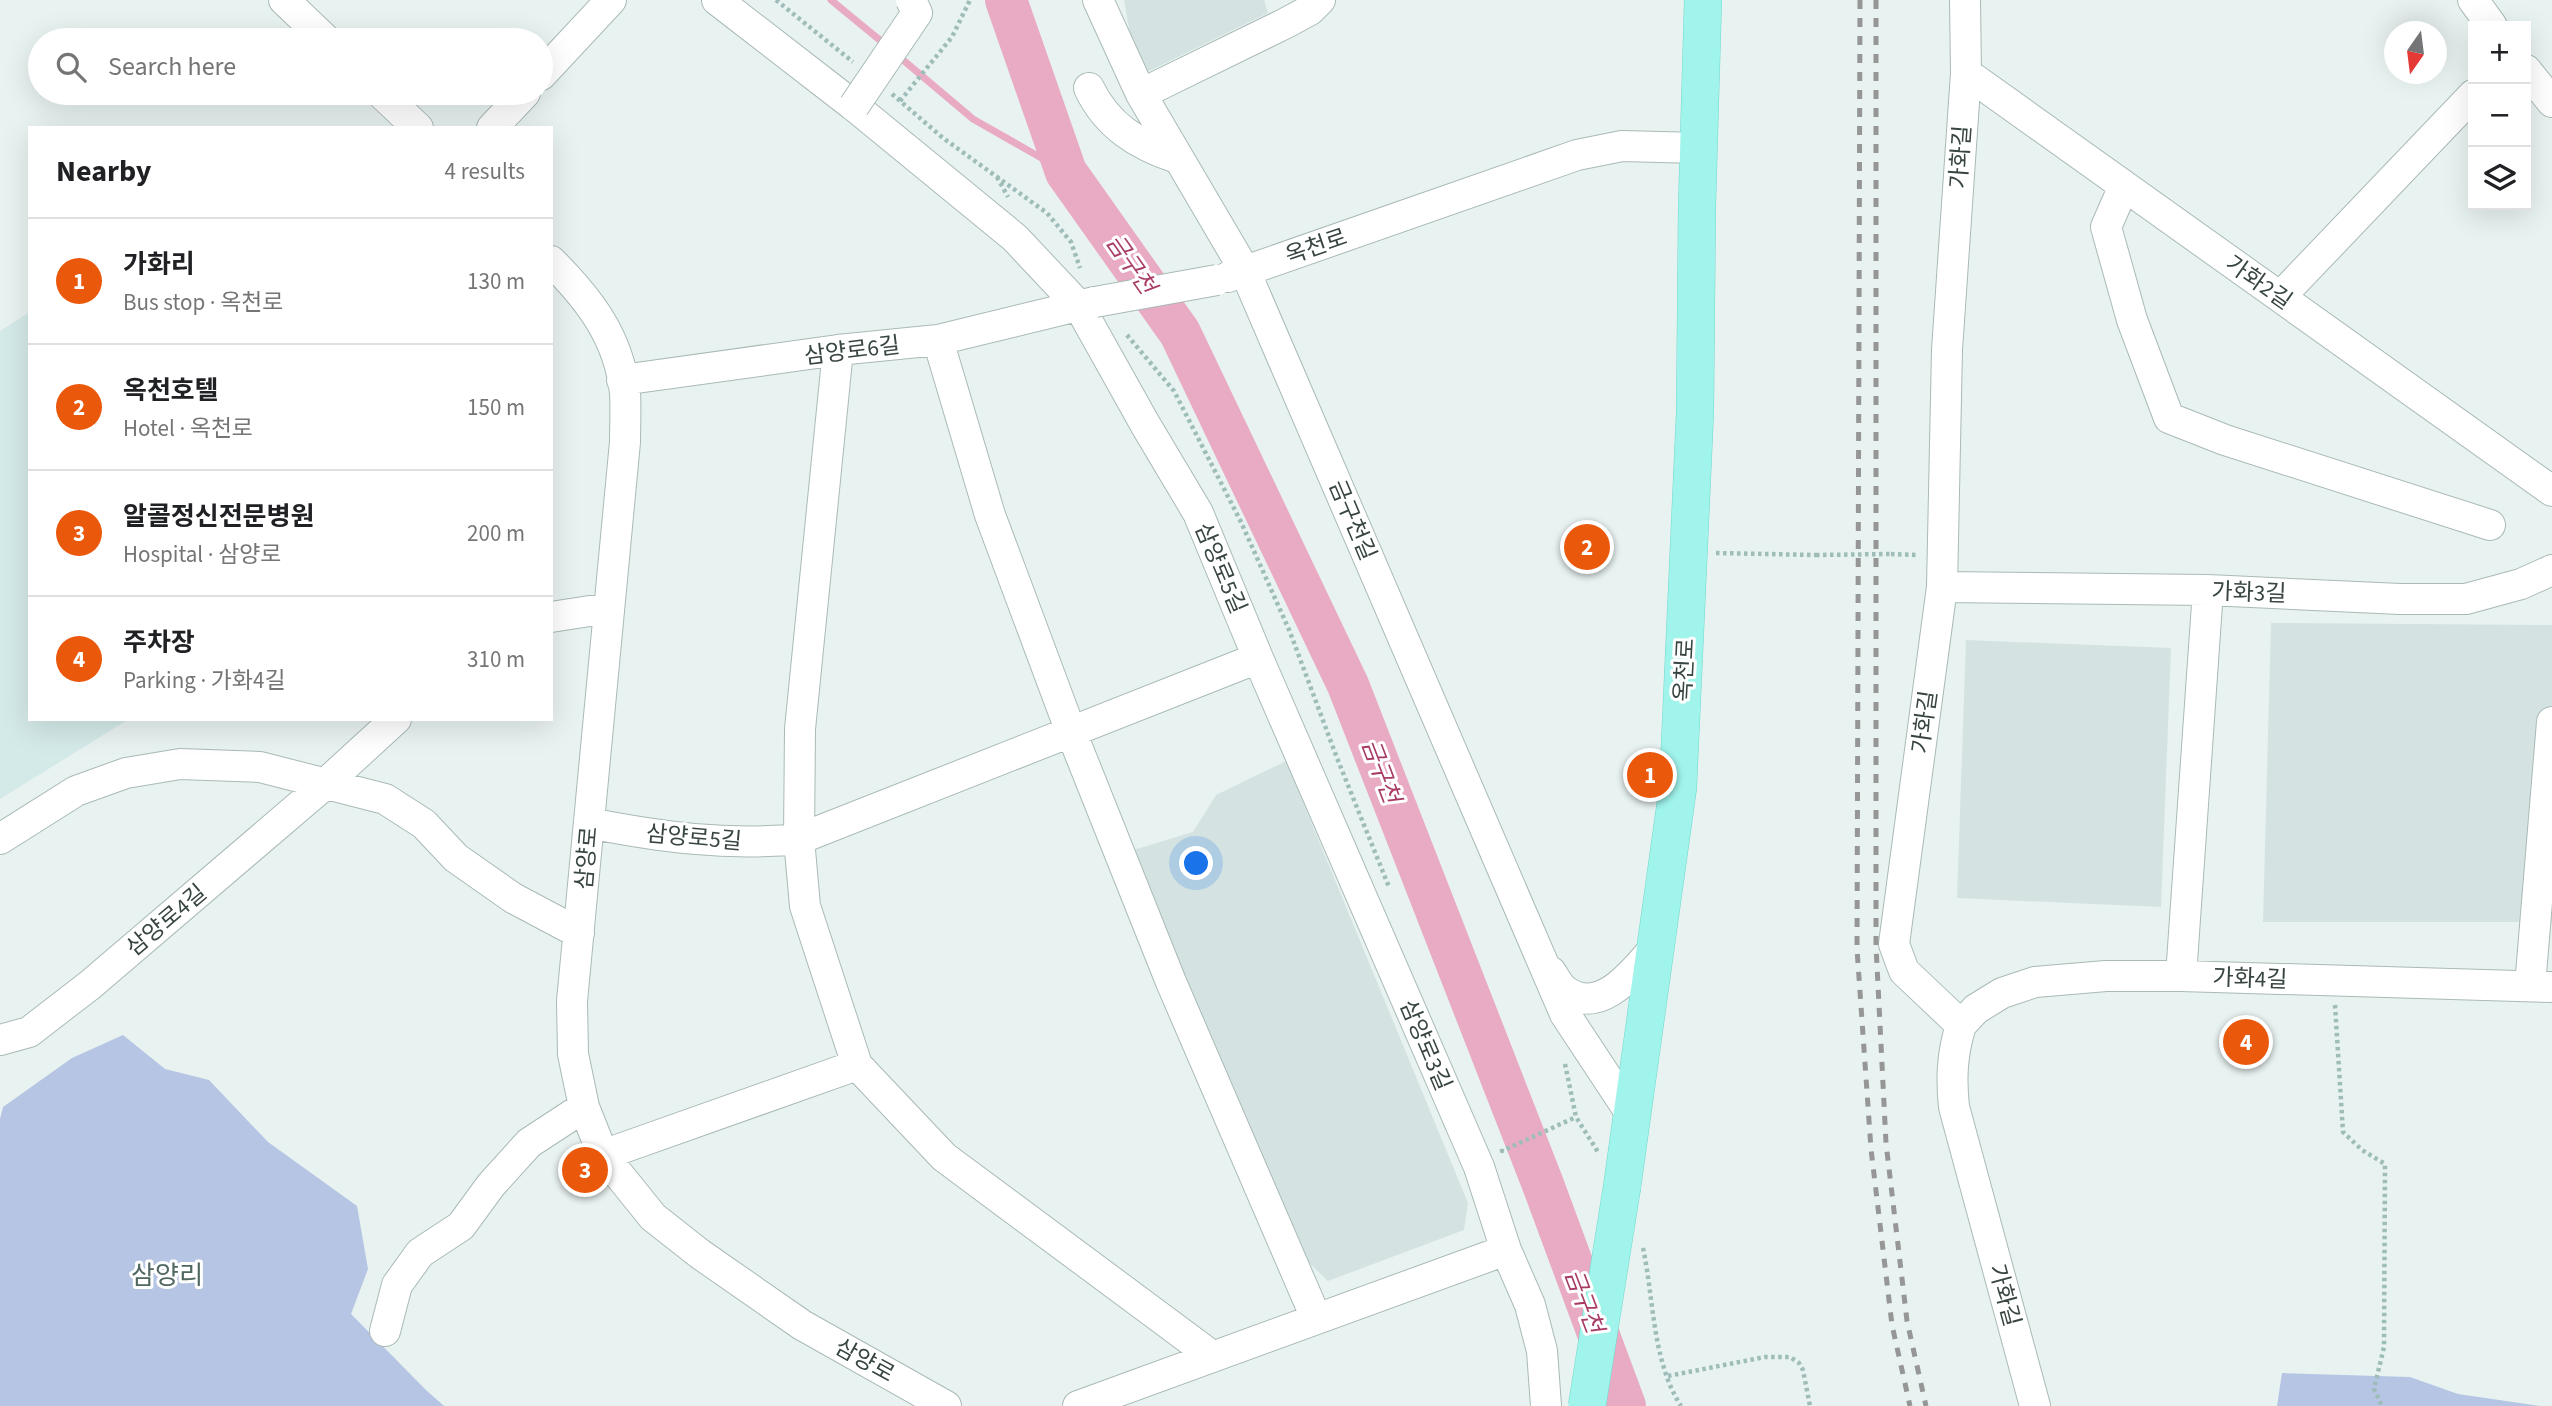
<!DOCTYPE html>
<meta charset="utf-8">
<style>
body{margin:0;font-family:"Source Sans 3","Noto Sans KR",sans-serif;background:#f6f6f6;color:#202124}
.controls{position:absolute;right:21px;top:21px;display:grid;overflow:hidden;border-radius:0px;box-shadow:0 7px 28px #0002}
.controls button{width:63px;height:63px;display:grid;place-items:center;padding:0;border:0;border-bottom:2px solid #e0e0e0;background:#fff;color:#202124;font:35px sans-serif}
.compass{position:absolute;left:2384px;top:21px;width:63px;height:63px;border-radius:50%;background:#fff;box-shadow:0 7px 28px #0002;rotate:194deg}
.you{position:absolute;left:1197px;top:864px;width:24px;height:24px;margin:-18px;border:5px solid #fff;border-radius:50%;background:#1a73e8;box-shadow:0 0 0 10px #1a73e833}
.badge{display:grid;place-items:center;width:46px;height:46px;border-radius:50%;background:#ea580c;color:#fff;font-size:23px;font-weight:700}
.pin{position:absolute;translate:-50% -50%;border:4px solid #fff;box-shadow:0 2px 7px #0006}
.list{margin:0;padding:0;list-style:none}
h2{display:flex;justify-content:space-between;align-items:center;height:91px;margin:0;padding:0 28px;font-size:30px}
h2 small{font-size:23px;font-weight:400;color:#757577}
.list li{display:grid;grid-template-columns:46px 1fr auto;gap:21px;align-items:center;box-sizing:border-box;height:126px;padding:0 28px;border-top:2px solid #e0e0e0}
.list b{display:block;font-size:26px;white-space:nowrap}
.list p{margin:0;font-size:23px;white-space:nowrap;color:#757577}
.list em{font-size:23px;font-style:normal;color:#757577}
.icon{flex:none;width:38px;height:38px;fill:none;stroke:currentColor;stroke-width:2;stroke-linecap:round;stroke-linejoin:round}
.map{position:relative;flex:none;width:2552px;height:1406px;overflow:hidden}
.search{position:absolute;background:#fff;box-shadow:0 7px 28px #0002;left:28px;top:28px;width:525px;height:77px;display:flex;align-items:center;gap:18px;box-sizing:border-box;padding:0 24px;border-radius:38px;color:#757577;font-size:26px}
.panel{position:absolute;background:#fff;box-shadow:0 7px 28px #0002;left:28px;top:126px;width:525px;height:595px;border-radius:0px}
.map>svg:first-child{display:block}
.residential{fill:#d4e3e1}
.education{fill:#d4eae8}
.green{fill:#b5c5e3}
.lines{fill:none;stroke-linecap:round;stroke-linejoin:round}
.stream{stroke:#e9abc4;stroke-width:7}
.river{stroke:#e9abc4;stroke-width:42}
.minor-casing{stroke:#a9bab7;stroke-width:32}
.major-casing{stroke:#71d8cd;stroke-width:38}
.path{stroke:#9ebdb8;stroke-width:4.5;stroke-dasharray:3.5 3.5;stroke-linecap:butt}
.minor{stroke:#fff;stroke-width:30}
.major{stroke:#a0f4ec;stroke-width:37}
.rail{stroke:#969696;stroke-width:5;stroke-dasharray:9 9;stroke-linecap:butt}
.minor-bridge-casing{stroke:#a9bab7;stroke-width:32;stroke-linecap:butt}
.major-bridge-casing{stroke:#71d8cd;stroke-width:38;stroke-linecap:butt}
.path-bridge{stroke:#9ebdb8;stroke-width:4.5;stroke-dasharray:3.5 3.5;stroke-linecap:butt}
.minor-bridge{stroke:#fff;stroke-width:30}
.major-bridge{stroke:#a0f4ec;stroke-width:37}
.labels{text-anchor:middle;stroke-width:6;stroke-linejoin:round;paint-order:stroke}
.street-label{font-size:23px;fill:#384542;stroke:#fff}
.water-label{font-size:24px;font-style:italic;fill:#a73b65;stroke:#fff}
.quarter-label{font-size:26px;fill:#506762;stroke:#fff}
</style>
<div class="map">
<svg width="2552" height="1406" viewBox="0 0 2552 1406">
<rect width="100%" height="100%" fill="#e8f2f1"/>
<path class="residential" d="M1124,0H1264L1268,13L1147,72L1130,34Z
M2271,623L2552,625V922H2263Z
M1966,640L2171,648L2161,907L1957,898Z
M1286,761L1468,1203L1464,1230L1328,1281L1305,1259L1130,851L1193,832L1216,795Z"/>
<path class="education" d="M30,312V719H129L0,799V331Z"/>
<path class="green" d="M123,1035L165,1069L209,1080L268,1142L357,1206L368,1269L351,1314L426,1390L444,1406H0V1119L3,1107L72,1058Z
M2282,1373L2410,1377L2458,1394L2540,1406H2277Z"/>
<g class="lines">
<path class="stream" d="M831,0L887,46
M896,54L973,119L1066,172"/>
<path class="river" d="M1006,0L1066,172L1180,333L1348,685L1542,1182L1625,1406"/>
<defs>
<path id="minor" d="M284,0L326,40
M717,0L854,106L1015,238L1079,306L1145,424L1198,513L1258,658L1479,1167L1506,1250L1530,1305L1542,1351L1546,1406
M1098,0L1141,94L1245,271L1565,1014L1633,1117
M1965,0L1966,73L1947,350L1942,587L1894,944L1904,971L1961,1025C1952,1054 1951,1078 1954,1107L2035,1406
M2473,0L2492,26
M2526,70L2552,102
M1966,73L2552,491
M541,75L611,0
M1089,88C1107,126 1138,145 1177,158
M381,93L418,128
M1141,94L1286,23L1310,10L1320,0
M492,128L525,93
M2124,186L2106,227L2132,320L2169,418L2225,440L2490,525
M551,261C589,299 619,337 625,393C626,409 625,426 625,442L572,1001L573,1054L584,1107L603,1155L653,1217L700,1254L802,1325L946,1406
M1228,277L1577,155L1622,146L1699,148
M2280,297L2473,95
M938,340L990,515L1068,724L1171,982L1316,1318
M838,350L800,729L799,839L805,906L857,1065L944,1157L1212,1356
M622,380L838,350L938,340L1094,302
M1942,587L2208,590L2400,599H2466L2521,584L2552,570
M551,617L609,608
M589,823C660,837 727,846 799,839L1258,658
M0,839L76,791L126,773L180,764L260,767L385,799L424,824L456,858L513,898L579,933
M1551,972C1555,978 1559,986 1564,990C1601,1018 1635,970 1657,945
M2181,976L2208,590
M2530,986L2552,722
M1961,1025L1976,1009L2002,993L2035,982L2106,976H2181L2552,987
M0,1040L29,1032L90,985L324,785L396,719
M603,1155L857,1065
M385,1331L397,1285L420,1253L461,1226L491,1185L529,1143L584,1107
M1078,1406L1506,1250"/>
<path id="major" d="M1622,1187L1678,787L1695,412L1697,206L1703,0"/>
</defs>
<use href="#minor" class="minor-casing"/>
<use href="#major" class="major-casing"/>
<path class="path" d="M776,0L853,62
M892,94L943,138L1047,213L1071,242L1080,268
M900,101L952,37L970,0
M997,177L1008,197
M1127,335L1174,391L1241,522L1290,632L1337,758L1389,887
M1716,553L1816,555
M1891,554L1918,555
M2335,1005L2343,1132L2362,1150L2385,1164L2384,1347L2374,1389L2382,1406
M1565,1064L1576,1117L1598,1152
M1502,1149V1151L1576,1117
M1643,1248C1654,1299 1652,1361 1681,1406
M1668,1376L1765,1357H1790L1799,1363L1803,1370L1810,1406"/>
<use href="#minor" class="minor"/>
<use href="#major" class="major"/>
<path class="rail" d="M1860,0L1857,949L1871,1149L1892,1325L1910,1406
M1876,0V946L1886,1143L1907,1321L1926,1406"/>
<defs>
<path id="minor-bridge" d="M854,106L917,13L911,0
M1095,302L1217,280"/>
<path id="major-bridge" d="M1587,1406L1622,1187"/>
</defs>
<use href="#minor-bridge" class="minor-bridge-casing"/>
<use href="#major-bridge" class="major-bridge-casing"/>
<path class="path-bridge" d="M1816,555L1891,554"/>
<use href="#minor-bridge" class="minor-bridge"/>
<use href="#major-bridge" class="major-bridge"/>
</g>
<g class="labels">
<g class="street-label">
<text transform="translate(1960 157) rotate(-86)" y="8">가화길</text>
<text transform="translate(1316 246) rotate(-19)" y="8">옥천로</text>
<text transform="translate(2259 282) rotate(35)" y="8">가화2길</text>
<text transform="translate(852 350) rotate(-7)" y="8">삼양로6길</text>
<text transform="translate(1353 520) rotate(67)" y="8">금구천길</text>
<text transform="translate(1221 568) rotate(67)" y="8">삼양로5길</text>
<text transform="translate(2249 592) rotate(2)" y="8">가화3길</text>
<text transform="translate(1684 670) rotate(-87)" y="8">옥천로</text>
<text transform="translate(1924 722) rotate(-82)" y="8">가화길</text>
<text transform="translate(694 837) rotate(5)" y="8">삼양로5길</text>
<text transform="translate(586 858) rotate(-85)" y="8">삼양로</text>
<text transform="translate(166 920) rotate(-40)" y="8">삼양로4길</text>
<text transform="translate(2250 978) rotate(2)" y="8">가화4길</text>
<text transform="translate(1426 1045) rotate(67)" y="8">삼양로3길</text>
<text transform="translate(2005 1295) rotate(75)" y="8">가화길</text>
<text transform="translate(865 1360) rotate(29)" y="8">삼양로</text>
</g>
<g class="water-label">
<text transform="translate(1131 264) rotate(55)" y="8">금구천</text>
<text transform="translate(1381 771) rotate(69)" y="8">금구천</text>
<text transform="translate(1584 1301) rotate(69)" y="8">금구천</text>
</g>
<g class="quarter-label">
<text x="167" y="1284">삼양리</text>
</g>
</g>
</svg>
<div class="controls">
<button>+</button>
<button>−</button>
<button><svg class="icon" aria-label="layers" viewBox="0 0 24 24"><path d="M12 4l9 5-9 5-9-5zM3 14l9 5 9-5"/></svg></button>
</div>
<svg class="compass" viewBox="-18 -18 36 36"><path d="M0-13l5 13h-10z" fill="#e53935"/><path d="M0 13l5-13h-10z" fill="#757577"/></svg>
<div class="you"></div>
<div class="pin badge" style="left:1650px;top:775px">1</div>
<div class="pin badge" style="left:1587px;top:547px">2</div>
<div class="pin badge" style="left:585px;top:1170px">3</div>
<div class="pin badge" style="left:2246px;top:1042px">4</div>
<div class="search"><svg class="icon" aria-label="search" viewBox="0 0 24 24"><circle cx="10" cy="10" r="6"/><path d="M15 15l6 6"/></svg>Search here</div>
<section class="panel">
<h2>Nearby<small>4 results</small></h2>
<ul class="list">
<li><span class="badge">1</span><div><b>가화리</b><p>Bus stop · 옥천로</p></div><em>130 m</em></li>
<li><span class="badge">2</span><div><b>옥천호텔</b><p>Hotel · 옥천로</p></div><em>150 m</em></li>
<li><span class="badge">3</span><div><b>알콜정신전문병원</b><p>Hospital · 삼양로</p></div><em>200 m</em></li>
<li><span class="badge">4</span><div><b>주차장</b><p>Parking · 가화4길</p></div><em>310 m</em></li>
</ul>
</section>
</div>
